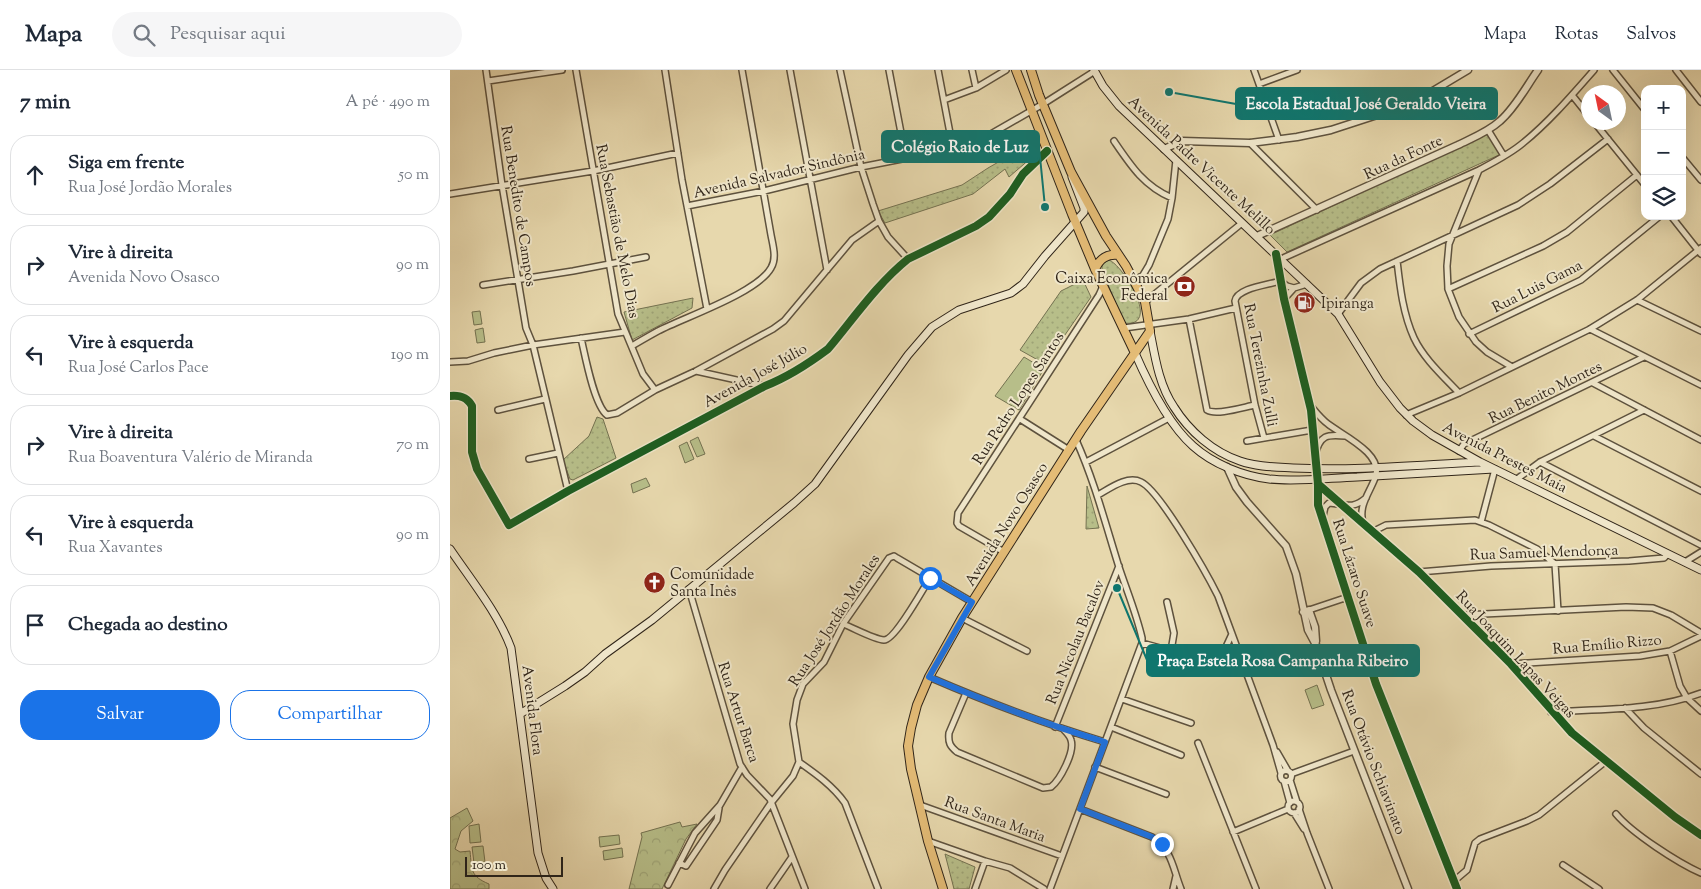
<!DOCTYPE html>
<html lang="pt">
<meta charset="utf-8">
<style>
body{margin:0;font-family:"Sorts Mill Goudy",serif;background:#f6f6f7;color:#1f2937}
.controls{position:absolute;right:15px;top:15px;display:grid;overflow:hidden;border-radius:10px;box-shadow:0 5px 20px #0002}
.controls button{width:45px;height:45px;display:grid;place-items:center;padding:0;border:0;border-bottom:1px solid #e0e1e3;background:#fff;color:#1f2937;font:25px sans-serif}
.compass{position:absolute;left:1131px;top:15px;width:45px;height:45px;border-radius:50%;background:#fff;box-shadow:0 5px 20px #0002;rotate:327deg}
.scale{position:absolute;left:15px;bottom:12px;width:98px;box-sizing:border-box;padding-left:5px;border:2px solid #302519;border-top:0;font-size:14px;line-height:18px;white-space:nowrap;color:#302519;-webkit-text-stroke:4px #efe6ca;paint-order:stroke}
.stop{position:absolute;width:15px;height:15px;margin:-11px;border:4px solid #1a73e8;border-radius:50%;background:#fff}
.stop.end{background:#1a73e8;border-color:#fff;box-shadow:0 1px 5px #0008}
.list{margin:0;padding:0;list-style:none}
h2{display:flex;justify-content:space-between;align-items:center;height:65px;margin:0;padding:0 20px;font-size:21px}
h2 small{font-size:16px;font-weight:400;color:#747a83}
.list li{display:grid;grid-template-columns:32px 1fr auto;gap:15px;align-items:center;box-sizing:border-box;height:80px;margin:0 10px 10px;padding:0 10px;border:1px solid #e0e1e3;border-radius:20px}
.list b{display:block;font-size:19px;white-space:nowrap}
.list p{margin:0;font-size:16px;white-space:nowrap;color:#747a83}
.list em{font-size:16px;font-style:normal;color:#747a83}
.actions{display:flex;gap:10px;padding:15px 20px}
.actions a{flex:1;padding:11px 0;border:1px solid #1a73e8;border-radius:20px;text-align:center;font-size:18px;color:#1a73e8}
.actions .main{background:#1a73e8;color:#fff}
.icon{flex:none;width:28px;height:28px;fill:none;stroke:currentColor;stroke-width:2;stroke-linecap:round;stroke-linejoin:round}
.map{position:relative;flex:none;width:1251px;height:819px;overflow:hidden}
header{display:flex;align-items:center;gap:30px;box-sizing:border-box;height:70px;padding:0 25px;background:#fff;border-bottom:1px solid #e0e1e3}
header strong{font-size:24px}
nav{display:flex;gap:28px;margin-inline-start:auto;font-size:18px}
.search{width:350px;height:45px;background:#f6f6f7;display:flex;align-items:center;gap:12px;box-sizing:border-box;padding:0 18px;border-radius:28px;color:#747a83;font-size:19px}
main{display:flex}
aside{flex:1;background:#fff}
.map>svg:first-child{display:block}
.grass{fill:url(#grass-dots);stroke:#747251}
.forest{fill:url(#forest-crowns);stroke:#747251}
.pitch{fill:#b7be89;stroke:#747251}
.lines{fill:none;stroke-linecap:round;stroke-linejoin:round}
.minor-casing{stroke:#5e523e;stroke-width:8}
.tertiary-casing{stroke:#5e523e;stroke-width:9}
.secondary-casing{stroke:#302519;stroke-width:9}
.primary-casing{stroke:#302519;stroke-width:10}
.minor{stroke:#efe6ca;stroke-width:5}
.tertiary{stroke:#efe6ca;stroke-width:6}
.secondary{stroke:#efe6ca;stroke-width:7}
.primary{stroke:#e4bc76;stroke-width:8}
.cycleway-casing{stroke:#efe6ca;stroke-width:11}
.cycleway{stroke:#1b5e20;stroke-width:8}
.route{stroke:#1a73e8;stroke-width:6}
.labels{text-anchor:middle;stroke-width:4;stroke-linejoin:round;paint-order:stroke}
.street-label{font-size:15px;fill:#302519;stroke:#efe6ca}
.poi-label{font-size:15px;fill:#302519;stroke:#efe6ca;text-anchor:start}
.leader{fill:none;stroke:#0f766e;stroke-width:2}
.callout-dot{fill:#0f766e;stroke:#efe6ca;stroke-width:2}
.callout{fill:#0f766e;stroke:#0f766e;stroke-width:2}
.callout-label{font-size:16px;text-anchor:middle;font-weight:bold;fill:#fff}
</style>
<header>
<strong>Mapa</strong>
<div class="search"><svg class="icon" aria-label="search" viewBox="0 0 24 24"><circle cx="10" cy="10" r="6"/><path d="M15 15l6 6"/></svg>Pesquisar aqui</div>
<nav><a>Mapa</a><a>Rotas</a><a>Salvos</a></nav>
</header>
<main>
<aside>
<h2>7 min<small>A pé · 490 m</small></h2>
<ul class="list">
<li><svg class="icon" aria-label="ahead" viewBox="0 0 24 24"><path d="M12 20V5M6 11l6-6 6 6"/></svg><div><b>Siga em frente</b><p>Rua José Jordão Morales</p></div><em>50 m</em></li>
<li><svg class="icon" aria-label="right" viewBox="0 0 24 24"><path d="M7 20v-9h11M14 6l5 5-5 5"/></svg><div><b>Vire à direita</b><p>Avenida Novo Osasco</p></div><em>90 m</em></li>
<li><svg class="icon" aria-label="left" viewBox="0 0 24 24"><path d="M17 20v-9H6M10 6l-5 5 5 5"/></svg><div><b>Vire à esquerda</b><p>Rua José Carlos Pace</p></div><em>190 m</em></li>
<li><svg class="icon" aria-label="right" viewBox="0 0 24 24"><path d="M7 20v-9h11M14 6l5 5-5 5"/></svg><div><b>Vire à direita</b><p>Rua Boaventura Valério de Miranda</p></div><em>70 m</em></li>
<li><svg class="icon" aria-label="left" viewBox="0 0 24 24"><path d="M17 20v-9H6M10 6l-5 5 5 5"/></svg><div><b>Vire à esquerda</b><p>Rua Xavantes</p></div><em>90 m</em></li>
<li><svg class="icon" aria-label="arrive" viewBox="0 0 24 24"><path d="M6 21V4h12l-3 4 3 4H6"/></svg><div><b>Chegada ao destino</b></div></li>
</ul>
<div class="actions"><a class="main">Salvar</a><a>Compartilhar</a></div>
</aside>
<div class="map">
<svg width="1251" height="819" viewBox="0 0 1251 819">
<defs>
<pattern id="grass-dots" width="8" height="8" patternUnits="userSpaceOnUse" patternTransform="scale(1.25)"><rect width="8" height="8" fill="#b7be89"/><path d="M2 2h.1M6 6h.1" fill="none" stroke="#9ea376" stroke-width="1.8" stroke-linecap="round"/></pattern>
<pattern id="forest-crowns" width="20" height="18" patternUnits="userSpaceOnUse" patternTransform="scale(1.25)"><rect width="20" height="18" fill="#b7be89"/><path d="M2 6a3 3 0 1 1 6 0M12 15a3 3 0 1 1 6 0" fill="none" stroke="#9ea376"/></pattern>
</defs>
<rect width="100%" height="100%" fill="#e7d8ad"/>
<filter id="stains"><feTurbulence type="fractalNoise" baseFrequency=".004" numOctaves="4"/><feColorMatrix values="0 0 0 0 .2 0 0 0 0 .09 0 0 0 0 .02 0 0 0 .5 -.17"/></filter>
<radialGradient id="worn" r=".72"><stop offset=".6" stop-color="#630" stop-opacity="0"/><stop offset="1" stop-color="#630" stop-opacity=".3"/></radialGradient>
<path class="grass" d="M1038,64L1051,84L837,182L820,165Z
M585,71L589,81L559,107L555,99L523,124L435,153L428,141L512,115L538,98Z
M659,190C674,196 712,258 674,253L652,200V194Z
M633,210L641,227L595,294L570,280L611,221Z
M243,228L242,238L182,270L174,242Z
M147,347L153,349L166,388L123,410L120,409L113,390L139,366Z
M637,416L649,458L636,459Z
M495,784L525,797L519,819H504Z"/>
<path class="forest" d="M17,738L23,751L11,761L5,779L10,782L20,781C22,800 20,806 39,814V819H0V748Z
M230,752L232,757L247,754L236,769L212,819H179L192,767L191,763Z"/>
<path class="pitch" d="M30,241L32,254L24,255L22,242Z
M33,258L35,272L27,273L25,260Z
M574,287L594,299L569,340L545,326Z
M248,367L255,384L247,387L240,371Z
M237,372L244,389L235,393L229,376Z
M196,408L200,416L183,423L181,414Z
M867,615L874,635L862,639L855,620Z
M29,754L31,772L20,773L19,756Z
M169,765L170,774L150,777L149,767Z
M33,776L35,792L24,793L22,777Z
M172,778L173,787L154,790L153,781Z"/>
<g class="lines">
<defs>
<path id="minor" d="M36,0L52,115L76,258L83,275L118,421
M126,0L168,244L193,304L205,320
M215,0L232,110L257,239
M340,0L377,200
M390,0L411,97L423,134L429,151L438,167L458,189
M439,0L456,89
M488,0L503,79
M522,0L526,18
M804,0L829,70
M1163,0L1195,40
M1226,0L1251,32
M38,11L112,0
M809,14L847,0
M1122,25L1138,45
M494,30L526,18L556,0
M1144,52L1195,115
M1038,60L1054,86
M664,71C681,96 694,116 722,128
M800,73L867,140
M1232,87L1251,110
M1029,100L999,174L997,196L998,219L1009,247L1026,272L1037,282L1062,297
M0,124L143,101L228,83
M237,136L314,121L411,97L503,79L527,72L593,34L645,1
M1221,146L1251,184
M826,184L834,229L861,340L868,414V435L926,614L1007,819
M831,189L1029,100C1044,92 1060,84 1073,73C1099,52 1122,25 1144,0
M947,191C950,217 953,244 964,268C974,289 993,306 1009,323
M684,211L693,205L699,195L718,149L722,128L726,90
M33,215L123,201L196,187
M998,219L1093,176L1117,162L1187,105
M834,229L844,218L857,214
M1187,230L1251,261
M695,232L792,153
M888,244L911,213L930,199L1068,135L1100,114L1158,69
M739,249L757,340C766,346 794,337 805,335
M674,258L739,249L786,238
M1140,259L1251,315
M1019,264L1131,210L1210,146
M131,268C135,285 144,335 157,345L167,343L205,320L246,301L323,259L334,251L402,170L429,151
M182,276C190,271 199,266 208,261C235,247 307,223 321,198C327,188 323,176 321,165L292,0
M0,292L18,291L44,283L83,275L175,262
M246,301L314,316
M1143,313L1251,370
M0,326C10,325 17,327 22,336V382L27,399L59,455L118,421L315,316C338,307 358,294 378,279C404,248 427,214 458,189L526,156L539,147L560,124L573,104L597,81
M859,334C865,341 871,349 878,354C892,365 935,384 925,408C920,422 908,436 913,452
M48,340L95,329
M956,345L1009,323L1140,259L1187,230L1251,178
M570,349L619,380
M1144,366L1251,421
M814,368L805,335L785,231C787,218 818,215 830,211L837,216L844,218
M797,371L862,360
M1009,381L1014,374L1194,287
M865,385C870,365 877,364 895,366
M79,389L108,383
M636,392L719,348
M1090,392L1251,475
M1067,409L1090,392L1194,340
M868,414L969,502L1061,594L1122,663L1225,747L1251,765
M648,425C659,419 677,405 691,412C710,421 757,504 768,526L823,675L831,703
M873,446L875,437L879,433C895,434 902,440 916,428
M1031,452L1045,399
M924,461L936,455L1025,450L1039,455L1087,479L1105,494
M554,482L509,456L507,453L508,443L649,225L653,216
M1235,492L1251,482
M1105,494L1108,541
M969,502L1041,496L1179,491L1214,488L1218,484
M239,519L290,694L297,705L320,729L355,819
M717,532L724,563L721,581
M859,540L898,527
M1013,545L1176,537L1203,538L1221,545L1251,563
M512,548L577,581
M393,554C404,558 423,569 434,570C445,570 473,519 480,508
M692,573L721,581L759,598L768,594L782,564
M1220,581L1230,616L1237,628L1251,641
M1061,594L1190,586L1220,581L1251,566
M479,607C537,632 595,654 655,672
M516,623L499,663C498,673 500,676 507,682L593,718L601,717C610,710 625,682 621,670C620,666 617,663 614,660
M672,629L741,653
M1175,638L1194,658L1251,704
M1101,642C1151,639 1204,641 1251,623
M605,657L669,496
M661,657L731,685
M748,673L806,819
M827,682L838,701
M349,692L343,654L347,630L353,614L374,592L393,554L439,488L444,486L447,488L522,532
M349,692C366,704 383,716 395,733L428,819
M645,697L716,724
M830.5 706a5.5 5.5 0 1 1 11 0a5.5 5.5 0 1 1-11 0Z
M841,704L904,681
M840,710L847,732
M834,711L840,733
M838 737a6 6 0 1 1 12 0a6 6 0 1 1-12 0Z
M470,735L612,786
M630,739L702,767C723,782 722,796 731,819
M849,739L857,763L879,819
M844,743L854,759
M1166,744C1182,763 1228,793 1251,803
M783,762L838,739
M478,771L535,791L560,798L594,819
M229,793L236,796L267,750L269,738
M1113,795L1149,819
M1004,811L1017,800L1025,773L1030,769L1077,751L1089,745L1156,691
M218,815L245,763L270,735L292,697
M264,819L275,800L321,733L343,706L349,692
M320,819L342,787
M525,819L535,791
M600,819L692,573V568C686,542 676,519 668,494C655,452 644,410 626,370
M723,819L726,806"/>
<path id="tertiary" d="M714,79L732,71L800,73L847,67L881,60L961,34L1018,0
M807,166L1008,75C1022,68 1038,62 1050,51C1065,38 1076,17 1088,0
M777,397L786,417L797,432L836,476L846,504L858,560L866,575L881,620L958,819
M853,542L859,540L865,557L866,571"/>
<path id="secondary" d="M644,0L653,16L669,36L888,244L930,312L950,338L963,351L982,365L1030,392L1251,500
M700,261C705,287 709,315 724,337C739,361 763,382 790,391C807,397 826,397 843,398C905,401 968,395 1029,392
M685,283C698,313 718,354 743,376C763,394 793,406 819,409C846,412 879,408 907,407C952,404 998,402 1044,399
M0,479C21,510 48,543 61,578L88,783L96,808L103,819
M70,644L115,616L135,602L155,584L202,550L344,433L365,414L458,285L482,257L509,240L561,223L573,214L595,186L634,142V138L622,107"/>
<path id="primary" d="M566,0L622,144L645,199L685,283
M645,199C650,188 657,184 668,185
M493,819L478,771L461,699L458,676L461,658L467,635L479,607L512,548L631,361L700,261L695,232L676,196L656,166L621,102L589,25L581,0"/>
</defs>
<use href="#minor" class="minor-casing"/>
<use href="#tertiary" class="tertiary-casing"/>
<use href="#secondary" class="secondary-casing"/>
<use href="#primary" class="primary-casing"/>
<use href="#minor" class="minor"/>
<use href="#tertiary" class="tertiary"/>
<use href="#secondary" class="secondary"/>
<use href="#primary" class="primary"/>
<defs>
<path id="cycleway" d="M826,184L834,229L861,340L868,414V435L926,614L1007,819
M0,326C10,325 17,327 22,336V382L27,399L59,455L118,421L315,316C338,307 358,294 378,279C404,248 427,214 458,189L526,156L539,147L560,124L573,104L597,81
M868,414L969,502L1061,594L1122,663L1225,747L1251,765"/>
</defs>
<use href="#cycleway" class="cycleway-casing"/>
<use href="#cycleway" class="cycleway"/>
</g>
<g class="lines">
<path class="route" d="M480,508L522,532L479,607C537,632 595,654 655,672L630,739L702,767L712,774"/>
</g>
<defs>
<symbol id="bank-disc" viewBox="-11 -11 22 22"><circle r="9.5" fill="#8f2418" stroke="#efe6ca"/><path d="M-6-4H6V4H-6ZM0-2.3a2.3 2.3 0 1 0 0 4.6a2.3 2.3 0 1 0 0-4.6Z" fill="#fff"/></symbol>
<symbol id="fuel-disc" viewBox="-11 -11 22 22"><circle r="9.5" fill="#8f2418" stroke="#efe6ca"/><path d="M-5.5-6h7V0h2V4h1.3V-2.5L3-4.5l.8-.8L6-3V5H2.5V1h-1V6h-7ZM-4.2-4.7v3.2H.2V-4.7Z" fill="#fff"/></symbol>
<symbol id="church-disc" viewBox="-11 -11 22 22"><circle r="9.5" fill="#8f2418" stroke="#efe6ca"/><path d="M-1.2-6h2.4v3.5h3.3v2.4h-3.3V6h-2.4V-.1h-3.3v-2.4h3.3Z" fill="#fff"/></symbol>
</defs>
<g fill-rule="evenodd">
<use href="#bank-disc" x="722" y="204" width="25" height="25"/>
<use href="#fuel-disc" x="842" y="220" width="25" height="25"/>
<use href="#church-disc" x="192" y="500" width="25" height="25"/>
</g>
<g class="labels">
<g class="street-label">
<text transform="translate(953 87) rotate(-25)" y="5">Rua da Fonte</text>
<text transform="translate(752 95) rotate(43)" y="5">Avenida Padre Vicente Melillo</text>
<text transform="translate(329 103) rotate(-13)" y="5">Avenida Salvador Sindônia</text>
<text transform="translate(69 136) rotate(81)" y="5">Rua Benedito de Campos</text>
<text transform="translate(168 161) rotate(79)" y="5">Rua Sebastião de Melo Dias</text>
<text transform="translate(1087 216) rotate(-27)" y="5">Rua Luis Gama</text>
<text transform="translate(811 295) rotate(79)" y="5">Rua Terezinha Zulli</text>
<text transform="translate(305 305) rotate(-29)" y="5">Avenida José Júlio</text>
<text transform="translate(1095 322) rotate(-26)" y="5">Rua Benito Montes</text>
<text transform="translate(568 328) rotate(-57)" y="5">Rua Pedro Lopes Santos</text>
<text transform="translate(1055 387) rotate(27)" y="5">Avenida Prestes Maia</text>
<text transform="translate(556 454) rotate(-58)" y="5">Avenida Novo Osasco</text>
<text transform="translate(1094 482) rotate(-2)" y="5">Rua Samuel Mendonça</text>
<text transform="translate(905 503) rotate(72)" y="5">Rua Lázaro Suave</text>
<text transform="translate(384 550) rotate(-57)" y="5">Rua José Jordão Morales</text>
<text transform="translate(625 572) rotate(-68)" y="5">Rua Nicolau Bacalov</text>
<text transform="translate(1157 574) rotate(-5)" y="5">Rua Emílio Rizzo</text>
<text transform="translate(1066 584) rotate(47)" y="5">Rua Joaquim Lapas Veigas</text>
<text transform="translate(83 640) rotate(83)" y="5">Avenida Flora</text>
<text transform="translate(289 642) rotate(72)" y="5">Rua Artur Barca</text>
<text transform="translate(924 692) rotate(69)" y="5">Rua Otávio Schiavinato</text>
<text transform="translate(545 749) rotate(20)" y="5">Rua Santa Maria</text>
</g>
<g class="poi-label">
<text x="718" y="213" text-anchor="end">Caixa Econômica<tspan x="718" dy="17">Federal</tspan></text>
<text x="871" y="238">Ipiranga</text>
<text x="220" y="509">Comunidade<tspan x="220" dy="17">Santa Inês</tspan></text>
</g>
</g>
<path class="leader" d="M719 22L786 34M595 137L589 77M667 518L697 590"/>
<g class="callout-dot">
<circle cx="719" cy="22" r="5"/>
<circle cx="595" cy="137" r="5"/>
<circle cx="667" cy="518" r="5"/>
</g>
<g class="callout">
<rect x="786" y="18" width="261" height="31" rx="5"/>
<rect x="432" y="61" width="157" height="31" rx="5"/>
<rect x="697" y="575" width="272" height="31" rx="5"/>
</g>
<g class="callout-label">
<text x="916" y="39">Escola Estadual José Geraldo Vieira</text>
<text x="510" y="82">Colégio Raio de Luz</text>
<text x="833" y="596">Praça Estela Rosa Campanha Ribeiro</text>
</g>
<rect width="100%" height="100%" filter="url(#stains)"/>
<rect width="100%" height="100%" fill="url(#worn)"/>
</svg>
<div class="controls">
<button>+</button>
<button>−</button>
<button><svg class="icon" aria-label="layers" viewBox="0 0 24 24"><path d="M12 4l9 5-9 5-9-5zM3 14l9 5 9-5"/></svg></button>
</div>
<svg class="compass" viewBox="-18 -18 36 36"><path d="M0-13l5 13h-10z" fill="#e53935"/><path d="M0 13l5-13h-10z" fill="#747a83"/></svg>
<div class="scale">100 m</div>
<div class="stop" style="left:480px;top:508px"></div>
<div class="stop end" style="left:712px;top:774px"></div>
</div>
</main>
